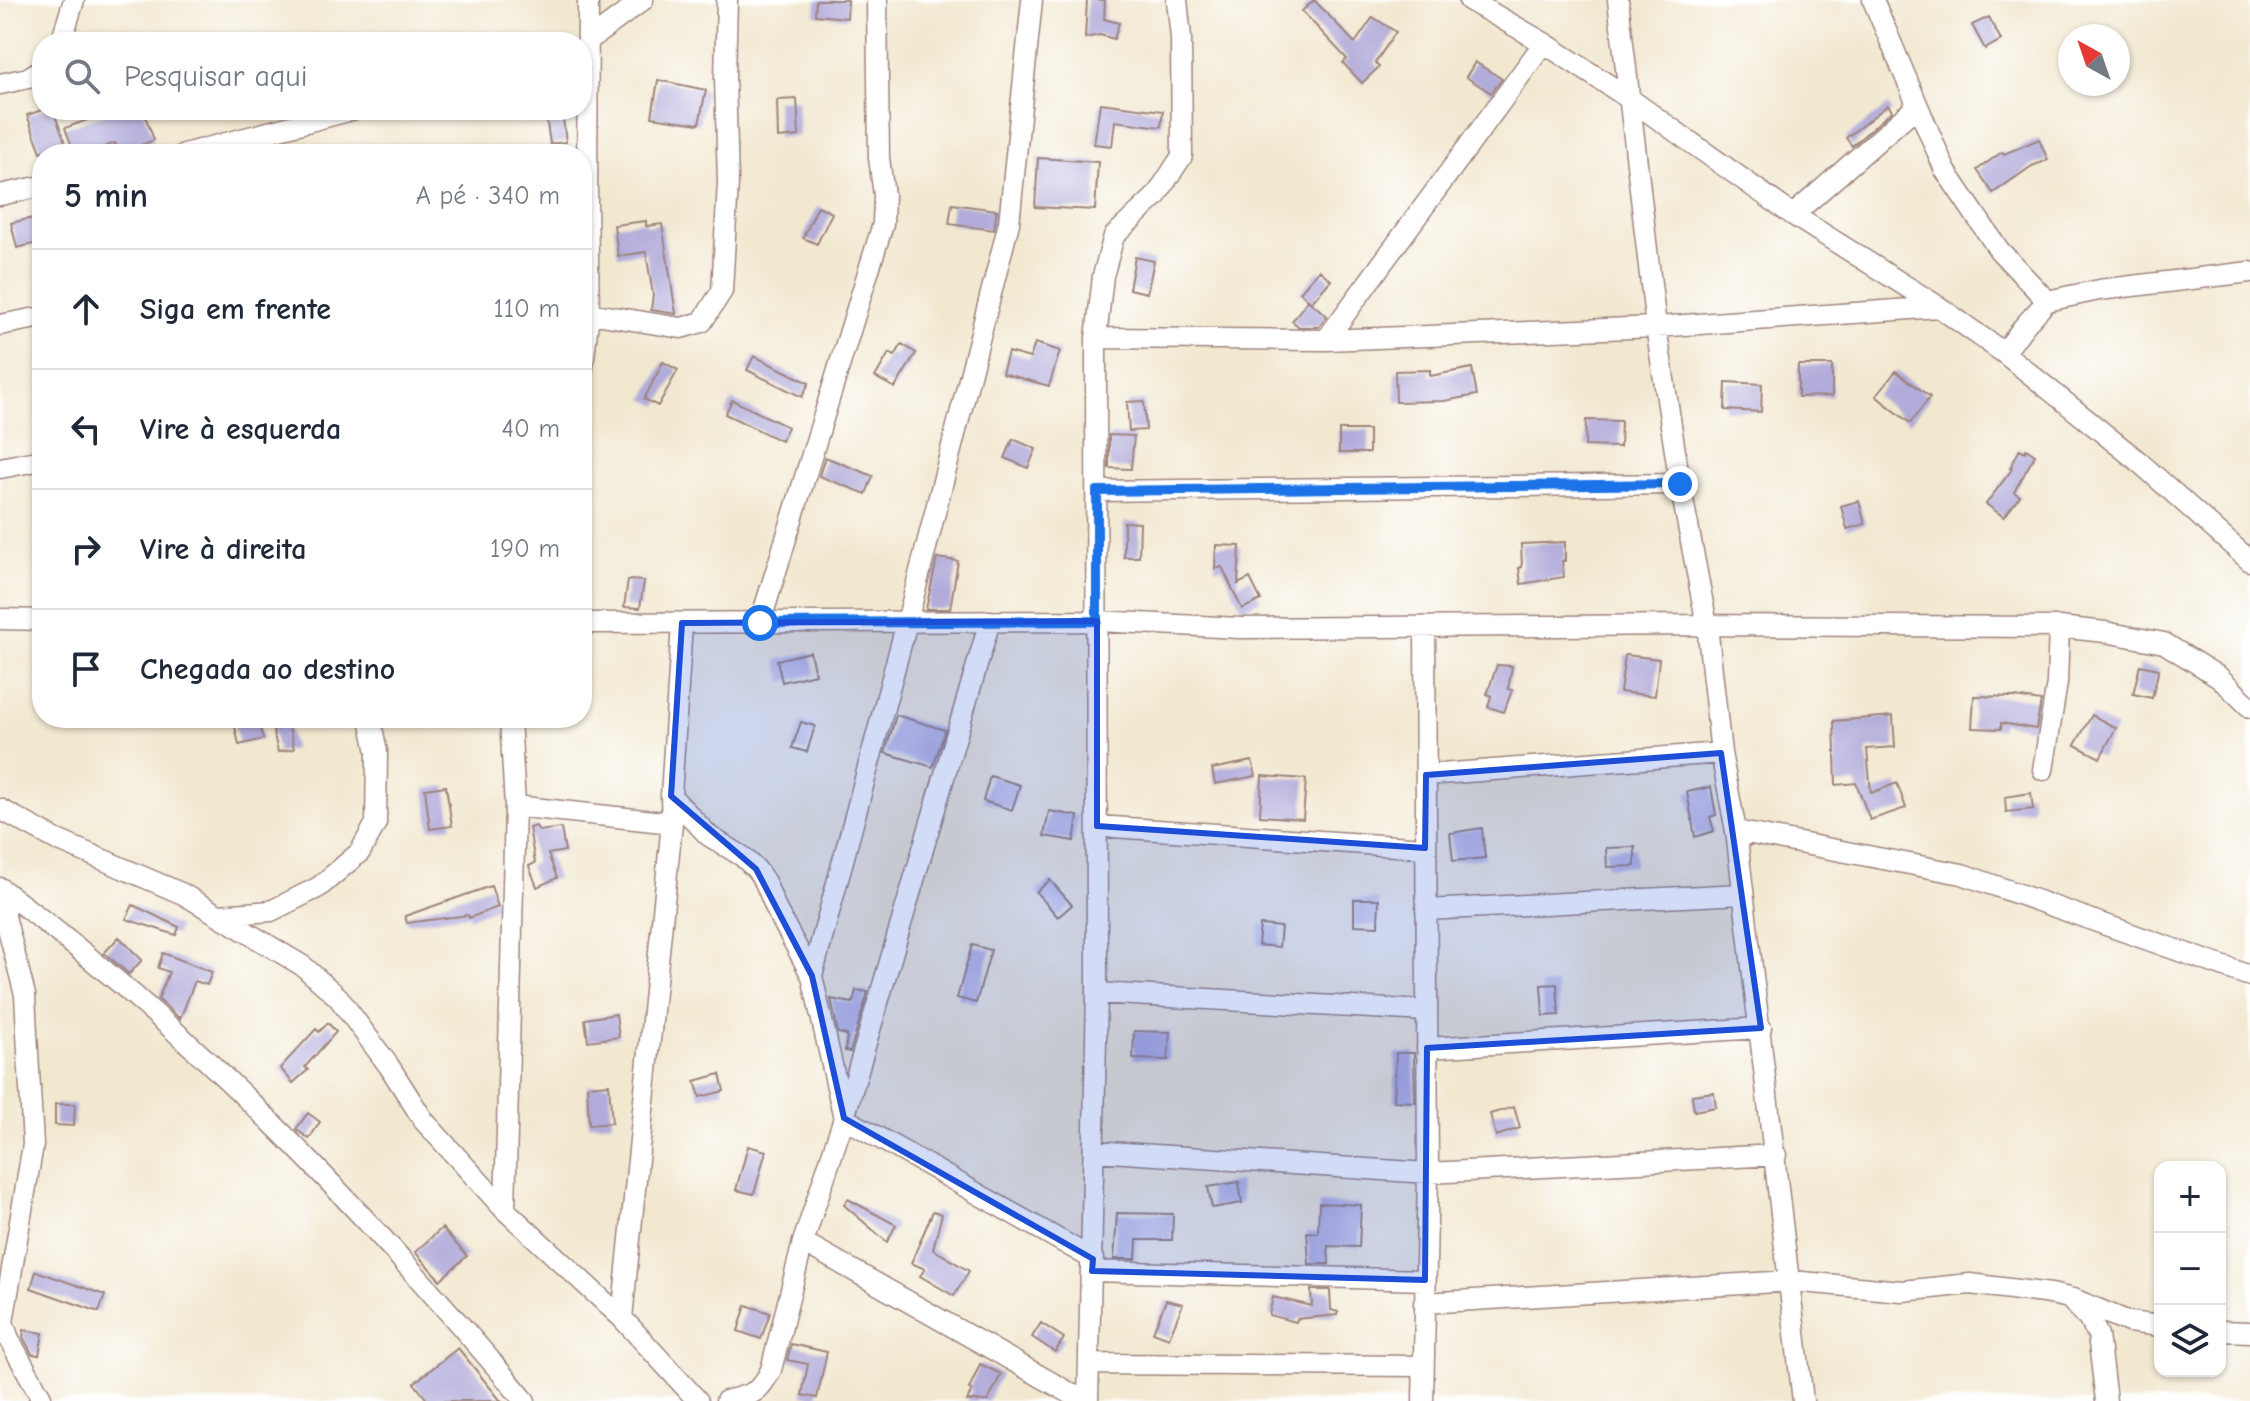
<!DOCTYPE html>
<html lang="pt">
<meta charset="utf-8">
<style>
body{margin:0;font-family:"Comic Neue",sans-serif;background:#f6f6f7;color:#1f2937}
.controls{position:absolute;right:24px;bottom:24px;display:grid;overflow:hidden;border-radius:16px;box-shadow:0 2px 6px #0004}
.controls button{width:72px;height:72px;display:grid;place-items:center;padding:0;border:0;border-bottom:2px solid #e0e1e3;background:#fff;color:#1f2937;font:40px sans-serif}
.compass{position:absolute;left:2058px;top:24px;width:72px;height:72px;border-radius:50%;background:#fff;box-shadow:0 2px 6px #0004;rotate:320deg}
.stop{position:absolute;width:24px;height:24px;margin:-18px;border:6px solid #1a73e8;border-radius:50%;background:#fff}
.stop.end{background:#1a73e8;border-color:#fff;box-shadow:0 2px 8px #0008}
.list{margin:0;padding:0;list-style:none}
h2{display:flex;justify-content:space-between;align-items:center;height:104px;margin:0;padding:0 32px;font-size:34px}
h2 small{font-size:26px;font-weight:400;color:#747a83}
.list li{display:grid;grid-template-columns:52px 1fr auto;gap:24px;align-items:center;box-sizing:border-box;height:120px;padding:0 32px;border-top:2px solid #e0e1e3}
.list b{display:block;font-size:30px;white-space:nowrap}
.list em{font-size:26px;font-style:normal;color:#747a83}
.icon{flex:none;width:44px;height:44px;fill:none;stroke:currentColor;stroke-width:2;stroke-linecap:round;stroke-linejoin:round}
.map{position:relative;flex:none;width:2250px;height:1401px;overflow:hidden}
.search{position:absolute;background:#fff;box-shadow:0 2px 6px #0004;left:32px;top:32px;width:560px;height:88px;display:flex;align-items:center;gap:20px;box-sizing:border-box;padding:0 28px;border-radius:32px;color:#747a83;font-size:30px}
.panel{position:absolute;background:#fff;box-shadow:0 2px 6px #0004;left:32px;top:144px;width:560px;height:584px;border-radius:32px}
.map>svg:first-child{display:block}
.building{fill:#b2acda}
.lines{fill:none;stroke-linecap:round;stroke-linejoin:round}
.street-casing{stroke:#9e847e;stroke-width:23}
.street{stroke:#fff;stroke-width:20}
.route{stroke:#1a73e8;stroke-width:10}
.marked{fill:#1d4ed8;fill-opacity:0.2;stroke:#1d4ed8;stroke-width:6;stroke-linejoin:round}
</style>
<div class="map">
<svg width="2250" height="1401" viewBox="0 0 2250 1401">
<rect width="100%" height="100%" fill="#fff"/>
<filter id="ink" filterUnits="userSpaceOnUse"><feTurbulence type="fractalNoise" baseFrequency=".0125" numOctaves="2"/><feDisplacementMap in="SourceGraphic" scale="16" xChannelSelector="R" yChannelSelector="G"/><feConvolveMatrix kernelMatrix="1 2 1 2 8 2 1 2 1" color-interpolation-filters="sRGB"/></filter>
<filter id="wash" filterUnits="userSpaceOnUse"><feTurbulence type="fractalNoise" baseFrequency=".006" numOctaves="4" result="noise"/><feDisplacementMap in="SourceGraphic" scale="32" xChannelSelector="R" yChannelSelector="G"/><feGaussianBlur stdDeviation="1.8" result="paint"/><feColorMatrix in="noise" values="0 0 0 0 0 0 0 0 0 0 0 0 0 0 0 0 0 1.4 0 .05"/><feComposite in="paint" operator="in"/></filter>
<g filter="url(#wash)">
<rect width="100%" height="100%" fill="#f2e8d0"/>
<g id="blocks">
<path class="building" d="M816,0H848L847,18L815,15Z
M1087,0H1105L1104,19L1119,23L1114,39L1100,35L1085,38Z
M1314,0L1355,43L1373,17L1396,32L1375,63L1379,67L1362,83L1343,63L1347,59L1302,11Z
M1989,17L2001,40L1985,49L1972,25Z
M1475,62L1502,79L1491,93L1466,77Z
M658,80L706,90L699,124L652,117Z
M797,99L799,136L778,138L777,100Z
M1100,103L1163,111L1161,127L1115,121L1112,146L1094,144Z
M1888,105L1892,111L1852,146L1846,138Z
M42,110H53L65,142L41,152L27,115Z
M115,110H143L154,140L119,154L115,143L85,154H75L65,128Z
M545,110H562L566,142L550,144Z
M2039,139L2048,160L2032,166L1993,193L1977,170L2002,152L2004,154Z
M1038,158L1098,162L1095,210L1035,207Z
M952,204L997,210L994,230L949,224Z
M818,206L832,213L817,244L803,238Z
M42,216V242L17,248L11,223Z
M646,221V226L662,224L676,314L651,310L653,295L646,252L618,256L614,225Z
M1135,257L1154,261L1147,293L1129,289Z
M1319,270L1331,280L1311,303L1300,292Z
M1308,300L1327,316L1319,327H1299L1292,321Z
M1035,343L1060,351L1049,386L1002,373L1008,352L1030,358Z
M902,344L916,353L895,388L875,377L889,353L895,356Z
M754,356L809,383L802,397L747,370Z
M663,362L678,370L658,406L644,399Z
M1798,365H1832V396L1798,397Z
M1472,368L1477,395L1444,401L1396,402L1395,371L1430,370V376Z
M1896,371L1930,397L1910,423L1876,396Z
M1726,382L1762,384L1761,412L1725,410Z
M732,400L788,427L781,441L725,414Z
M1144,401L1146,430L1129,431L1127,402Z
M1586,420L1621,421L1620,447L1585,446Z
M1339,430H1369V453H1339Z
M1109,435L1134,436L1131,469L1109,468Z
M1013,439L1036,449L1028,468L1005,458Z
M2020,449L2025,452L2026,449L2035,455L2014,492L2020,496L2004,517L1986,504L2012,469L2010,468Z
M825,457L873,476L866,494L819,476Z
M1859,501L1865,524L1847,529L1841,506Z
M1124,522L1140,523L1139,557H1124Z
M1565,542V561H1562L1564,577L1521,584L1519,568L1522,567L1521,544Z
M1216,545L1240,546L1238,584L1250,578L1261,600L1242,609L1222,567L1215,569Z
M937,558L958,561L950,609H926Z
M628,580L644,581L640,608L624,607Z
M810,652L815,674L782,682L777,660Z
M1625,655L1659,659L1655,696L1620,692Z
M1497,665L1512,666L1508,689L1512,690L1504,712L1488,707L1491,696L1487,694Z
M2140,665L2159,669L2152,698L2133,694Z
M1974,696L2015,697L2041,701L2036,729L2001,723V729L1972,728Z
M896,715L945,730L933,767L885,753Z
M2092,715L2116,728L2100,758L2075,745Z
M1893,716L1895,747L1867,749L1871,793L1897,783L1906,808L1870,820L1856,783L1836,785L1834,721Z
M250,718H258L263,739L239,745L234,722Z
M288,722L294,749L278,752L272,726Z
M801,722L815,726L807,752L792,748Z
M1252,761L1256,776L1215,784L1212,769Z
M990,776L1020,785L1012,810L983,801Z
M1262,776L1306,779L1303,819L1260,816Z
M446,786L452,826L430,829L425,789Z
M1711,787L1716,815L1710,817L1714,831L1695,837L1687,792Z
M2031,793L2033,809L2006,812L2005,797Z
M1049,811L1078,816L1074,841L1044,836Z
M536,826L539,831L561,828L565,851L548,854L557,878L537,887L529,866L535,863L529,828Z
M1482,828L1485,858L1453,861L1450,833Z
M1635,847V866L1607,867L1606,848Z
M1050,880L1072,905L1058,917L1036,892Z
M491,886L498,907L469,918L468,915L407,923L405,916Z
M1354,899H1379L1378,926L1354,925Z
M133,905L179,927L176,935L126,919Z
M1260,925L1281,927L1279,947L1258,945Z
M119,937L142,960L129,974L104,953Z
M972,945L991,950L976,1003L957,998Z
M163,953L212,972L207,985L195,981L180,1019L158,999L169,972L158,968Z
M1557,984L1559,1015L1543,1016L1541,985Z
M856,990L868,992L850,1052L845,1051L847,1035L838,1033L831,999L853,1003Z
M616,1014L619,1037L588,1041L585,1019Z
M328,1023L336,1032L305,1067L308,1070L293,1083L280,1068L316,1029L319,1032Z
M1134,1031L1170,1032L1168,1060L1133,1059Z
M1396,1053H1414L1415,1102L1394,1101Z
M720,1074L724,1091L700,1097L695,1081Z
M609,1084L612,1123L589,1125L587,1086Z
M1714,1092L1716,1107L1694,1111L1692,1095Z
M55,1104H75L74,1126L55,1125Z
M1514,1107L1520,1128L1496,1136L1490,1114Z
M308,1113L320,1122L309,1139L296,1129Z
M748,1146L766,1151L754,1194L736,1190Z
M1239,1182L1242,1203L1212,1208L1208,1187Z
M848,1199L896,1225L887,1242L844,1205Z
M1319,1203L1361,1205L1359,1247L1328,1246L1329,1264H1309L1307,1232L1318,1233Z
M933,1211L942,1214L933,1249L969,1271L954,1296L920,1276L925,1269L911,1263Z
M1117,1213L1173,1214L1172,1240H1137L1136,1259H1114Z
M442,1228L467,1256L440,1280L415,1252Z
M36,1271L105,1295L99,1312L31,1288Z
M1311,1290H1330L1331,1310L1338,1312L1337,1315L1297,1319L1296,1322L1269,1315L1273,1297L1312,1306Z
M1166,1300L1183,1304L1169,1338L1153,1332Z
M746,1305L770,1313L761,1339L738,1331Z
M1041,1323L1064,1338L1055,1352L1032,1337Z
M24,1330L43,1333L39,1355L32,1354L23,1337Z
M791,1344L827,1352L817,1398L802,1395L808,1364L787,1360Z
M458,1348L501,1401H428L414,1383Z
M980,1364L1001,1374L988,1401H967L972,1390L969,1389Z"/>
</g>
</g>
<g filter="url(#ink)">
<use href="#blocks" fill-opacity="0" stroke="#9e847e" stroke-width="2"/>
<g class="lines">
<defs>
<path id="street" d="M1032,0L1009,223L907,622L812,976L844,1118L1093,1259
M1469,0L1544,43L1630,99L1793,215L1939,307L2004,353L2138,461L2250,561
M1618,0L1656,327L1680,484L1707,625L1721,753L1736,831L1803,1401
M1873,0L1945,170L1999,250L2047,301
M589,40L643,0
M61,42L74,0
M0,84L28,78L42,69
M184,154L352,110
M0,195L42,186
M1793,215L1917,106
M582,316L589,313L681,328L702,322L722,291L728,182L725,78L727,0
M0,325L42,317
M1096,338L1326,340L1656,327L1939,307
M1326,340L1544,43
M2004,353L2025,325L2047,301L2099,290L2250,272
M582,375L589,313L587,202L588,0
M0,468L42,460
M1097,491L1680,484
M0,619L42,620
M582,623L1097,621L1240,628L1707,625L2059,627L2105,632L2164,643L2219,677L2250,707
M760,623L883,224L884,195L879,158L877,0
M2043,770L2057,683L2059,627
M1426,775L1721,753
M671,796L709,836L742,856L756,869L765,882L777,911L812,976
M515,806L672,823
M0,809L57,840L183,894L303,966L338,997L389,1066L424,1121L505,1210L622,1318L698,1401
M1097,826L1425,848
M1736,831L1962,874L2250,976
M0,888C198,1034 367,1213 525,1401
M0,897L25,995L33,1145L3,1322L9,1339L41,1397L39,1401
M1426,910L1742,894
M219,915L271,911L319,887L360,852L376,823L377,752L370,718
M1097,993L1427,1011
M1427,1048L1761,1028
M1094,1151L1428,1173L1776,1155
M505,1210L515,806L510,718
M803,1242L1084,1401
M1092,1271L1425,1280
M2073,1299L2129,1322L2160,1326
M1424,1303L1791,1281L1902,1291L1970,1284L2051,1294L2069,1298L2091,1322L2098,1335L2106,1401
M622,1318L672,823L671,796L682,623
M2220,1331L2250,1332
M1090,1364L1423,1366
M726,1401C752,1394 758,1395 771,1370L803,1242L844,1118L990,621
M1088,1401L1097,993L1096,338L1103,276L1114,236L1156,196L1182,156L1181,38L1177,0
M1423,1401L1428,1173L1425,629"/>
</defs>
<use href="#street" class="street-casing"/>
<use href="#street" class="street"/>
</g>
</g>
<g class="lines" filter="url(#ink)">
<path class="route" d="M760,623L1097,621V491L1680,484"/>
</g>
<path class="marked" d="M1097,621V826L1425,848L1426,775L1721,753L1761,1028L1427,1048L1425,1280L1092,1271L1093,1259L844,1118L812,976L756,869L671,796L682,623Z"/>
</svg>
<div class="controls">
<button>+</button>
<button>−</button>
<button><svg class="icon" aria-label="layers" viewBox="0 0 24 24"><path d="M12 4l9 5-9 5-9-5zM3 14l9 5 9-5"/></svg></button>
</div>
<svg class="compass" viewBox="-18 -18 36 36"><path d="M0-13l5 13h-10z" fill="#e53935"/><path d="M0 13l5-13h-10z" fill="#747a83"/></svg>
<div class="stop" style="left:760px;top:623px"></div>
<div class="stop end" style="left:1680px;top:484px"></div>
<div class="search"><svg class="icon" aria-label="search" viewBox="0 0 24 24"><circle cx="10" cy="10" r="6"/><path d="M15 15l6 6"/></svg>Pesquisar aqui</div>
<section class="panel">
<h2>5 min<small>A pé · 340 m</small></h2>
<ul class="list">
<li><svg class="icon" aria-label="ahead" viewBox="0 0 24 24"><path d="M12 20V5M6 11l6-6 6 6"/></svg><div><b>Siga em frente</b></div><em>110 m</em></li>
<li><svg class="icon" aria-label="left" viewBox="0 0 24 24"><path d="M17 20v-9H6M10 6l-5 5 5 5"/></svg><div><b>Vire à esquerda</b></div><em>40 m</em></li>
<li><svg class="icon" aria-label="right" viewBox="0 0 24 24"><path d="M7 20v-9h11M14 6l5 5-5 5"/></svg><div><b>Vire à direita</b></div><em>190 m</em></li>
<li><svg class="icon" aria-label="arrive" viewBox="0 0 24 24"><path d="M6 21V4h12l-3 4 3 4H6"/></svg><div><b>Chegada ao destino</b></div></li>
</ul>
</section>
</div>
